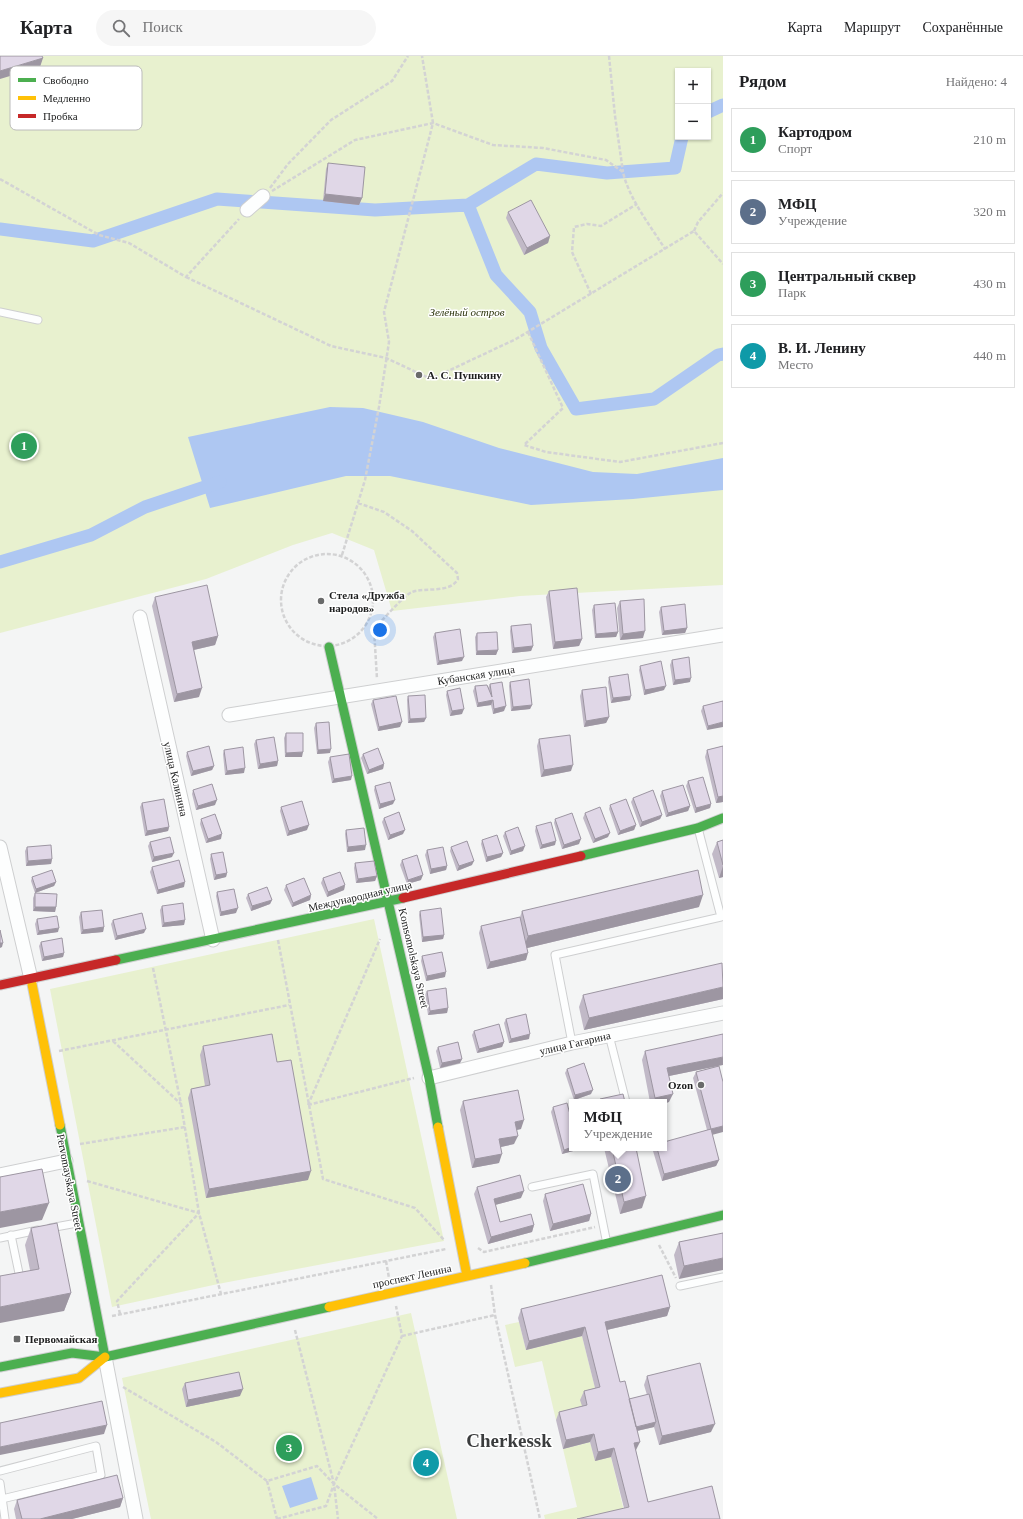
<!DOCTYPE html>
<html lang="ru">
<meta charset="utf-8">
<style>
body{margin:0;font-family:"Times New Roman",serif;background:#f6f6f6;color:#202124}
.controls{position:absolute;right:12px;top:12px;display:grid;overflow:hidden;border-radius:0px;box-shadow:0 1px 3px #0004}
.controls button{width:36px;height:36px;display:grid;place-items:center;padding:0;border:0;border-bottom:1px solid #e0e0e0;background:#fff;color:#202124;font:20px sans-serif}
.you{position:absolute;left:380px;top:574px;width:14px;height:14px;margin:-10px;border:3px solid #fff;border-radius:50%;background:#1a73e8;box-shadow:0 0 0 6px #1a73e833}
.badge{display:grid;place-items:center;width:26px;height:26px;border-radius:50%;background:#2563eb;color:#fff;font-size:13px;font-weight:700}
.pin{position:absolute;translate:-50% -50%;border:2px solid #fff;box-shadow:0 1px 4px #0006}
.popup{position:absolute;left:569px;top:1043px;width:98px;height:52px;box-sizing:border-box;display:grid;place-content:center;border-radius:0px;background:#fff;filter:drop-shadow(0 1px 3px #0005);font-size:13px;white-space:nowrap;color:#757577}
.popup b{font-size:15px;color:#202124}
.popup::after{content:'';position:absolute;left:50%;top:100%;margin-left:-8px;border:8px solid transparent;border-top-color:#fff}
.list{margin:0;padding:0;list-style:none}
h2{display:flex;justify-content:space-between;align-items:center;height:52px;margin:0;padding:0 16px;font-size:17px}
h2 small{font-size:13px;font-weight:400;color:#757577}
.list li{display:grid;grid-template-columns:26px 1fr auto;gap:12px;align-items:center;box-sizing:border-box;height:64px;margin:0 8px 8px;padding:0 8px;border:1px solid #e0e0e0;border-radius:0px}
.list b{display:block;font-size:15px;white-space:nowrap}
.list p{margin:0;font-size:13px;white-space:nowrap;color:#757577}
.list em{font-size:13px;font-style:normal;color:#757577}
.icon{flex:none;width:22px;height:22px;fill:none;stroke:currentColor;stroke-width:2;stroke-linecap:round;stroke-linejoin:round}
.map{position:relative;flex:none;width:723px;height:1463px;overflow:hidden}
header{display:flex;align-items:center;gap:24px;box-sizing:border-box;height:56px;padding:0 20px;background:#fff;border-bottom:1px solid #e0e0e0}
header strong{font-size:19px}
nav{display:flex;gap:22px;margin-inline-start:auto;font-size:14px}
.search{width:280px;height:36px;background:#f6f6f6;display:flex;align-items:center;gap:10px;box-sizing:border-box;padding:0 14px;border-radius:22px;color:#757577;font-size:15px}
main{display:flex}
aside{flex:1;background:#fff}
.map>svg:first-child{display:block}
.green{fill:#e8f1cf;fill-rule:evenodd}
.water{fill:#aec7f2}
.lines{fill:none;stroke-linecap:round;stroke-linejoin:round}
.canal{stroke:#aec7f2;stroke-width:13}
.lane-casing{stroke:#cecfd0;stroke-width:9}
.street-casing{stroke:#cecfd0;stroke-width:15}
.fast-casing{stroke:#cecfd0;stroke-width:11}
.slow-casing{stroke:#cecfd0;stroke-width:11}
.jam-casing{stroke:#cecfd0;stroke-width:11}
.path{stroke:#d3d3d4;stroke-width:2.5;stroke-dasharray:4 2;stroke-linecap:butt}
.lane{stroke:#fdfefe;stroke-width:7}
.street{stroke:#fdfefe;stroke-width:13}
.fast{stroke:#4caf50;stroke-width:9}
.slow{stroke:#ffc107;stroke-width:9}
.jam{stroke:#c62828;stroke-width:9}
.wall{fill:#c1b9c7}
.shaded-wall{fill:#9d96a2}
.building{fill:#e0d7e7;stroke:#9d96a2}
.poi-dot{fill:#696a6a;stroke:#fff;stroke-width:1.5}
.labels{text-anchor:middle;stroke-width:3;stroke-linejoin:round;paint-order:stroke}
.park-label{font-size:11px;font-style:italic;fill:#2b330a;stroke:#fff}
.poi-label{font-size:11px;font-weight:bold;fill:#1e1f1f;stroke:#fff;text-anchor:start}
.street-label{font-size:11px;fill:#1e1f1f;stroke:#fff}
.town-label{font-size:19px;font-weight:bold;fill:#3a3c3d;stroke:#fff}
.key{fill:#fff;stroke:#bcbcbc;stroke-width:1}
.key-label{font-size:11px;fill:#1e1f1f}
</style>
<header>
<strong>Карта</strong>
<div class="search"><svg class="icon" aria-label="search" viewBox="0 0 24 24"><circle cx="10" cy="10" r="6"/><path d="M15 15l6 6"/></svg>Поиск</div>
<nav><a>Карта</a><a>Маршрут</a><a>Сохранённые</a></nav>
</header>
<main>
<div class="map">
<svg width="723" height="1463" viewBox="0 0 723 1463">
<rect width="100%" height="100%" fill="#f4f5f5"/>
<path class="green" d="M0,0H723V529L520,540L392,555L374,494L332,477L293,489L206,523L0,577ZM678,15H708V81H678Z
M374,863L444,1185L218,1228L112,1251L50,933Z
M411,1257L457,1463H151L122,1322Z
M519,1266L526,1294L582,1280L597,1340L584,1358L556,1364L542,1305L515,1311L505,1269Z
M590,1386L595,1404L611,1401L625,1459L611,1463H545L544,1459L577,1451L563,1393Z"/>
<path class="water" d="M330,351L363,352L423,366L499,392L593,416L637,418L723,402V434L633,443L531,449L390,420H346L210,452L188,381Z
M311,1421L318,1443L290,1452L282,1430Z"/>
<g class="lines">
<path class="canal" d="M708,56L723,49
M468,149L496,219L530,256L541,292L576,353L654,343L718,299L723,298
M0,173L93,185L217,143L375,154L468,149L536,108L607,117L675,112L682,81
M0,506L91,479L145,451L220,426"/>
<defs>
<path id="lane" d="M0,256L38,264
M609,979L626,1046
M572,987L555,899L721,861L698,772
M532,1131L593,1118L607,1188
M50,1172L77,1167
M0,1182L38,1174
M0,1226L20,1222L11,1179
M680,1230L723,1221
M0,1415L96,1390L101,1419L2,1443
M0,1427L5,1463"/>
<path id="street" d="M247,154L263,140
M140,561L213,884
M229,659L723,579
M0,791L31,923
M429,1022L572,987L723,957
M0,1119L66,1105
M105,1301L136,1463"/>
<path id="fast" d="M329,591L429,1022L438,1071
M581,800L698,772L723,762
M116,904L403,842
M60,1069L105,1301
M525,1207L723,1159
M0,1311L72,1297L105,1301L329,1251"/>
<path id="slow" d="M31,923L60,1069
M438,1071L467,1220
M329,1251L525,1207
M0,1337L79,1322L105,1301"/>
<path id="jam" d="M403,842L581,800
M0,929L116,904"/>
</defs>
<use href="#lane" class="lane-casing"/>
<use href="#street" class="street-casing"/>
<use href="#fast" class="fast-casing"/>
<use href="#slow" class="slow-casing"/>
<use href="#jam" class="jam-casing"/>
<path class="path" d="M609,0L615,60L623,116
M0,123L99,179L129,187L186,221L239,163
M270,132L288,108L331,64L392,25L408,0
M272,135L355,84L433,67L493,89L543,92L606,104L623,116C629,143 650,169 665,193
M694,175L698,166L723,137
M186,221L331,290L386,302L431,323L516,283L694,175L723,208
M591,238L572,196L574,171L587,168L601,170L637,148
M528,276L563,352L524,389L546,396L620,406L723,387
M358,447L384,456L412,475L457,517L458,523C450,538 424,531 412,536C404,539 381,566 374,573L377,623
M281 544a46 46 0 1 1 92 0a46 46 0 1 1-92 0Z
M342,499L365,424L379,351L389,286L384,256L433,67L422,0
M278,884L323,1123L415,1152L444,1184
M153,912L181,1048L199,1157L221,1238
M113,985L181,1048
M59,995L289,949
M308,1049L380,883
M308,1049L414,1022
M80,1088L185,1071
M87,1125L199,1157L117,1245L120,1258
M659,1189L676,1222
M478,1192L484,1196L595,1171
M386,1205L389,1222
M491,1229L495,1259L540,1463
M112,1260L446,1193
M295,1274L334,1428L338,1463
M402,1280L495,1259
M123,1331L216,1386L267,1425L317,1410L334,1428L378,1463
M267,1425L277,1463
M277,1463L326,1450L334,1428L402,1280L396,1250"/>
<use href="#lane" class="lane"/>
<use href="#street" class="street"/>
<use href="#fast" class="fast"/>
<use href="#slow" class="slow"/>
<use href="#jam" class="jam"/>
</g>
<path class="wall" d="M41,26L99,43L45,58L38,33Z
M328,107L362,142L359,149L323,145L326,113Z
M508,156L550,180L548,187L524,199L506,162Z
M549,535L582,583L579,590L553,593L546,541Z
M155,541L218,580L215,589L194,594L199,641L174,646L152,550Z
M620,545L643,582L620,584L617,552Z
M594,549L618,576L616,581L595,582L592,554Z
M661,551L687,572L685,577L662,579L659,556Z
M511,570L533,590L531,595L512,597L510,575Z
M435,577L462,605L437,609L433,581Z
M477,577L498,594L496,599H476L475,581Z
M672,604L690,626L673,629L670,609Z
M640,610L664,634L644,639L639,614Z
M609,621L630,644L611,647L608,626Z
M510,626L532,649L530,653L511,655L509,630Z
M490,628L504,655L493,658L491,649L477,651L473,635L475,630L488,632Z
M582,634L609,661L606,667L584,671L580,640Z
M447,635L462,658L450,660L446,639Z
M408,640L426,662L424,666L408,667L407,644Z
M373,644L400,671L378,675L371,648Z
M723,645L707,674L701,655L703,650Z
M316,667L330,697L317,698L314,672Z
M286,677L302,701H285L284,682Z
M539,683L571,715L541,721L537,690Z
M256,684L278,705L277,710L258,713L254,688Z
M723,690V746L716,747L705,701L707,694Z
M224,694L244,717L225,719L223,698Z
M187,696L214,710L212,714L191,720L186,700Z
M363,698L384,708L383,713L367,718L361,702Z
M330,701L351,724L332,727L328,706Z
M688,725L711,748L710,752L695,757L686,730Z
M375,730L393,748L379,753L374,734Z
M193,734L215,749L196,754L192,738Z
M662,735L690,750L688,755L666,761L660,740Z
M633,742L662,759L660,763L640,771L631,746Z
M142,747L169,771L168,775L145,780L140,751Z
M610,749L636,769L634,774L618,779L609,753Z
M281,751L307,774L287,780L280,755Z
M585,757L608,781L593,787L583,762Z
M384,762L403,778L388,784L382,766Z
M201,763L221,783L206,787L200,768Z
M555,763L579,788L562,793L554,767Z
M536,770L555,789L540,793L535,775Z
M346,774L365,794L347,796L345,778Z
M505,776L523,795L510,799L503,780Z
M482,784L503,797L501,801L486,806L481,788Z
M723,784V821L719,822L712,798L717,786Z
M150,786L172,801L152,806L148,790Z
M27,791L52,803L51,808L26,810L25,795Z
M451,791L472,809L457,815L450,795Z
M427,794L447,810L446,814L430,818L425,799Z
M211,798L227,817L226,821L214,824L210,803Z
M402,804L421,824L407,828L400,809Z
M355,807L377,820L375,825L356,827L354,812Z
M152,811L184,831L157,838L150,816Z
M32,821L56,826L54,830L35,837L31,825Z
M323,822L345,829L344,834L327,841L321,827Z
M286,829L311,839L310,844L292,851L284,834Z
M217,836L236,857L220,860L216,840Z
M35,837L56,851L55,856L33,855V842Z
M248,838L272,844L270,848L251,855L246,842Z
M162,850L185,864L184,869L162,871L160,854Z
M699,851L527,892L526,904L487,913L479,877L481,870L520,861L522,855Z
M420,855L444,879L443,883L422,886L419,859Z
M81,856L104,871L103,876L81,878L79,861Z
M37,863L58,876L37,879L35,868Z
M113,864L144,877L115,884L111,868Z
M41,886L64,897L63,901L42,905L39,890Z
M422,900L445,921L426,925L421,905Z
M427,935L448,952L447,957L428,959L425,939Z
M583,939L723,943L584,974L579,951Z
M506,963L529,983L509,987L504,967Z
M474,975L504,986L502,991L477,997L472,979Z
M203,990L277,1006L308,1124L206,1142L188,1042L191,1033L205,1030L200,999Z
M438,991L462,1003L460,1007L440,1012L436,995Z
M645,995L719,1010L712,1079L719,1104L716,1110L662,1125L653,1095L654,1092H664L707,1074L693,1022L696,1016L717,1010L669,1020V1046H650L642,1004Z
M567,1013L591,1038L574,1044L565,1017Z
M463,1045L521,1073L516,1074L514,1088L501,1091L499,1107L472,1112L460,1054Z
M553,1051L577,1094L562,1098L551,1056Z
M604,1092H636L642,1152L620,1158Z
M477,1131L521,1142L495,1149L500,1166L534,1169L532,1176L488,1188L474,1138Z
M545,1138L591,1158L589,1165L550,1175L543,1145Z
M31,1172L71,1237L64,1255L30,1214L25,1189Z
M723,1177L679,1223L674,1199L679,1186Z
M670,1251L667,1260L607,1274L620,1326L629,1343L647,1339L644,1329L647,1320L711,1376L659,1389L654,1371L637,1375L636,1395L648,1446L624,1452L611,1401L595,1405L590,1386L563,1393L556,1364L559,1356L582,1350L580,1344L584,1335L595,1332L582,1280L526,1294L518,1262L521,1253Z
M185,1327L240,1340L186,1351L182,1333Z
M123,1442L120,1451L72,1463H16L14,1453L17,1444Z"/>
<path class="shaded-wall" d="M43,2L40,11L0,23V15Z
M102,37L99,43L45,58L48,51Z
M325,138L362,142L359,149L323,145Z
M550,180L548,187L524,199L527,192Z
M687,572L685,577L662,579L664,575Z
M645,575L643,582L620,584L623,578Z
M618,576L616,581L595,582L596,578Z
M218,580L215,589L189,595L192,586Z
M582,583L579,590L553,593L555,586Z
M533,590L531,595L512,597L514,592Z
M498,594L496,599H476L477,595Z
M464,601L462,605L437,609L439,605Z
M691,622L690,626L673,629L675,624Z
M666,630L664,634L644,639L645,634Z
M202,632L199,641L174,646L177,638Z
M631,640L630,644L611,647L613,642Z
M493,644L491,649L477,651L478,647Z
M532,649L530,653L511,655L513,651Z
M506,650L504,655L493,658L494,653Z
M464,653L462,658L450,660L452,655Z
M609,661L606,667L584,671L586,665Z
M426,662L424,666L408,667L410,663Z
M402,666L400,671L378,675L379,671Z
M723,666V671L707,674L708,670Z
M331,693L330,697L317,698L318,694Z
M303,696L302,701H285L286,697Z
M278,705L277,710L258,713L260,708Z
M384,708L383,713L367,718L369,714Z
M573,709L571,715L541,721L544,714Z
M214,710L212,714L191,720L193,715Z
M245,712L244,717L225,719L227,715Z
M352,720L351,724L332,727L334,723Z
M723,740V746L716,747L718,741Z
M217,744L215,749L196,754L198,750Z
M395,744L393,748L379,753L380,748Z
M711,748L710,752L695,757L696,752Z
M690,750L688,755L666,761L668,757Z
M662,759L660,763L640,771L642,766Z
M309,769L307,774L287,780L289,775Z
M636,769L634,774L618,779L620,775Z
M169,771L168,775L145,780L147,775Z
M405,774L403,778L388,784L390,779Z
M610,777L608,781L593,787L595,783Z
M222,778L221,783L206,787L208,783Z
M581,783L579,788L562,793L564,789Z
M556,785L555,789L540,793L542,789Z
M366,789L365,794L347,796L348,791Z
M525,790L523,795L510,799L511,795Z
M174,797L172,801L152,806L154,801Z
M503,797L501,801L486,806L487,801Z
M52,803L51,808L26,810L28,805Z
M474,805L472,809L457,815L459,810Z
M447,810L446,814L430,818L431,813Z
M723,810V821L719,822Z
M227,817L226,821L214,824L216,819Z
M423,819L421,824L407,828L408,824Z
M377,820L375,825L356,827L358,823Z
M56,826L54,830L35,837L36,833Z
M185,826L184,831L157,838L158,834Z
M345,829L344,834L327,841L328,836Z
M311,839L310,844L292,851L293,847Z
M703,839L699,851L523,893L528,880Z
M272,844L270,848L251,855L252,850Z
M35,851H56L55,856L33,855Z
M238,852L236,857L220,860L221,856Z
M185,864L184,869L162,871L164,867Z
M104,871L103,876L81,878L83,874Z
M59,872L58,876L37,879L39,875Z
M146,873L144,877L115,884L117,880Z
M444,879L443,883L422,886L423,881Z
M0,887H3L2,891L0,892Z
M64,897L63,901L42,905L44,901Z
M528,897L526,904L487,913L490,906Z
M446,916L445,921L426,925L427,920Z
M723,931V943L584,974L589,962Z
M448,952L447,957L428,959L430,955Z
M530,978L529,983L509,987L511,983Z
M504,986L502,991L477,997L479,993Z
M723,1001V1009L664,1021L667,1012Z
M462,1003L460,1007L440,1012L442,1007Z
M593,1034L591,1038L574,1044L575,1039Z
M673,1038L669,1046L664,1048V1046H653L655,1042Z
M524,1064L521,1073L512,1075L515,1066Z
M723,1070V1076L708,1080L711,1073Z
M518,1080L514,1088L496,1092L499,1083Z
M572,1091V1092H577V1094L562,1098L564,1094Z
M502,1098L499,1107L472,1112L475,1103Z
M719,1104L716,1110L662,1125L664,1118Z
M311,1115L308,1124L206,1142L209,1133Z
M524,1135L521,1142L491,1150L494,1143Z
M646,1140L642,1152L620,1158L624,1146Z
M49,1147L42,1164L0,1172V1156Z
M591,1158L589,1165L550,1175L553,1168Z
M534,1169L532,1176L488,1188L491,1181Z
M723,1202V1214L679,1223L684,1210Z
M71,1237L64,1255L0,1267V1251Z
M670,1251L667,1260L602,1275L605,1266Z
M585,1271L582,1280L526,1294L529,1285Z
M243,1333L240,1340L186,1351L188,1344Z
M656,1366L654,1371L632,1376L634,1372Z
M715,1368L711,1376L659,1389L662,1380Z
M107,1369L104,1378L0,1399V1391Z
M594,1378L590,1386L563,1393L566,1384Z
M640,1386L636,1394L631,1396L634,1387Z
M614,1392L611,1401L595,1405L598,1396Z
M123,1442L120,1451L72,1463H40Z"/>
<path class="building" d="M0,0H42L43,2L0,15Z
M95,11L102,37L48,51L41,26Z
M328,107L365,111L362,142L325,138Z
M531,144L550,180L527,192L508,156Z
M207,529L218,580L192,586L202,632L177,638L155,541Z
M577,532L582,583L555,586L549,535Z
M644,543L645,575L623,578L620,545Z
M615,547L618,576L596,578L594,549Z
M685,548L687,572L664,575L661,551Z
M531,568L533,590L514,592L511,570Z
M460,573L464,601L439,605L435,577Z
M497,576L498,594L477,595V577Z
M689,601L691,622L675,624L672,604Z
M661,605L666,630L645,634L640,610Z
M628,618L631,640L613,642L609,621Z
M529,623L532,649L513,651L510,626Z
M502,626L506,650L494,653L493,644L478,647L475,630L487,629L492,641L490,628Z
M606,631L609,661L586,665L582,634Z
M460,632L464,653L452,655L447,635Z
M425,639L426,662L410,663L408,640Z
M396,640L402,666L379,671L373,644Z
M723,645V666L708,670L703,650Z
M329,666L331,693L318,694L316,667Z
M286,677H303V696L286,697Z
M570,679L573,709L544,714L539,683Z
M274,681L278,705L260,708L256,684Z
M209,690L214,710L193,715L187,696Z
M723,690V740L718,741L707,694Z
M243,691L245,712L227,715L224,694Z
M378,692L384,708L369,714L363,698Z
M349,698L352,720L334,723L330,701Z
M703,721L711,748L696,752L688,725Z
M390,726L395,744L380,748L375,730Z
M212,728L217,744L198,750L193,734Z
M683,729L690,750L668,757L662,735Z
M653,734L662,759L642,766L633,742Z
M164,743L169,771L147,775L142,747Z
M626,743L636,769L620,775L610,749Z
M302,745L309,769L289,775L281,751Z
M600,751L610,777L595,783L585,757Z
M399,756L405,774L390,779L384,762Z
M572,757L581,783L564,789L555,763Z
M215,758L222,778L208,783L201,763Z
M551,766L556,785L542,789L536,770Z
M518,771L525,790L511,795L505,776Z
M364,772L366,789L348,791L346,774Z
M497,779L503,797L487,801L482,784Z
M170,781L174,797L154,801L150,786Z
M723,784V809L717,786Z
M467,785L474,805L459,810L451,791Z
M51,789L52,803L28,805L27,791Z
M443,791L447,810L431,813L427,794Z
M223,796L227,817L216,819L211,798Z
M417,799L423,819L408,824L402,804Z
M179,804L185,826L158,834L152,811Z
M374,805L377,820L358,823L355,807Z
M52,814L56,826L36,833L32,821Z
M698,814L703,839L528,880L522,855Z
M340,816L345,829L328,836L323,822Z
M304,822L311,839L293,847L286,829Z
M267,831L272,844L252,850L248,838Z
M234,833L238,852L221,856L217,836Z
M35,837L57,838L56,851H35Z
M183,847L185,864L164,867L162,850Z
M441,852L444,879L423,881L420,855Z
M102,854L104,871L83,874L81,856Z
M142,857L146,873L117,880L113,864Z
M57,860L59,872L39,875L37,863Z
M520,861L528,897L490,906L481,870Z
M0,874L3,887H0Z
M62,882L64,897L44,901L41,886Z
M442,896L446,916L427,920L422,900Z
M722,907L723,931L589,962L583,939Z
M446,932L448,952L430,955L427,935Z
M526,958L530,978L511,983L506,963Z
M499,968L504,986L479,993L474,975Z
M272,978L277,1006L291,1004L311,1115L209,1133L191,1033L210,1029L203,990Z
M723,978V1001L667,1012L673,1038L655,1042L645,995Z
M458,986L462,1003L442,1007L438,991Z
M584,1007L593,1034L575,1039L567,1013Z
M719,1010L723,1026V1070L711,1073L696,1016Z
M518,1034L524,1064L515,1066L518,1080L499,1083L502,1098L475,1103L463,1045Z
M623,1038L625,1046H600V1043Z
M567,1047L572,1066V1091L564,1094L553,1051Z
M711,1073L719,1104L664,1118L657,1092H664V1086Z
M612,1092H636L646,1140L624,1146Z
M42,1113L49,1147L0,1156V1121Z
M520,1119L524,1135L494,1143L500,1166L531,1158L534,1169L491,1181L477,1131Z
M583,1128L591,1158L553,1168L545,1138Z
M57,1167L71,1237L0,1251V1220L39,1213L31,1172Z
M723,1177V1202L684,1210L679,1186Z
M662,1219L670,1251L605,1266L620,1326L625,1325L640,1386L634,1387L648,1446L712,1430L720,1463H577L629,1451L614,1392L598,1396L594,1378L566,1384L559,1356L587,1349L584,1335L600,1331L585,1271L529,1285L521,1253Z
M700,1307L715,1368L662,1380L647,1320Z
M239,1316L243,1333L188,1344L185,1327Z
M649,1338L656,1366L636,1371L629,1343Z
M102,1345L107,1369L0,1391V1367Z
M117,1419L123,1442L40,1463H22L17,1444Z"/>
<g class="poi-dot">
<circle cx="419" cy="319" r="4"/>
<circle cx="321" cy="545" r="4"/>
<circle cx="701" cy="1029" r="4"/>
<rect x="13" y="1279" width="8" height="8" rx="2"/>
</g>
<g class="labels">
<g class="park-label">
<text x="467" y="260">Зелёный остров</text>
</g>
<g class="poi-label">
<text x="427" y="323">А. С. Пушкину</text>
<text x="329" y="543">Стела «Дружба<tspan x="329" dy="13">народов»</tspan></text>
<text x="693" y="1033" text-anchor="end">Ozon</text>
<text x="25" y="1287">Первомайская</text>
</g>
<g class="street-label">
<text transform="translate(476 619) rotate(-9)" y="4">Кубанская улица</text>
<text transform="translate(176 723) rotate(77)" y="4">улица Калинина</text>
<text transform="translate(360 840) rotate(-13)" y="4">Международная улица</text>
<text transform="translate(414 902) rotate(77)" y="4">Komsomolskaya Street</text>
<text transform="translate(575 987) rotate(-13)" y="4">улица Гагарина</text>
<text transform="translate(70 1126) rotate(79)" y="4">Pervomayskaya Street</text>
<text transform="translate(412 1220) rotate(-12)" y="4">проспект Ленина</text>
</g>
<g class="town-label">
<text x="509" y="1391">Cherkessk</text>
</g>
</g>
<rect x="10" y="10" width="132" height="64" rx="6" class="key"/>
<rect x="18" y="22" width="18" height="4" fill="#4caf50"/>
<rect x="18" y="40" width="18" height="4" fill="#ffc107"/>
<rect x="18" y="58" width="18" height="4" fill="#c62828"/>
<g class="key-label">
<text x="43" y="28">Свободно</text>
<text x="43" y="46">Медленно</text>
<text x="43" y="64">Пробка</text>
</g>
</svg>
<div class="controls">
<button>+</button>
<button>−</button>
</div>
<div class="you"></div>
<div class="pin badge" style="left:24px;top:390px;background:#2e9e5b">1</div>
<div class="pin badge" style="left:618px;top:1123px;background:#5c6f8a">2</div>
<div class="popup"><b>МФЦ</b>Учреждение</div>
<div class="pin badge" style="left:289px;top:1392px;background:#2e9e5b">3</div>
<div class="pin badge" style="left:426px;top:1407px;background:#0f9aa8">4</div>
</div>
<aside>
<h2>Рядом<small>Найдено: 4</small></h2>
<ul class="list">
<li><span class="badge" style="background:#2e9e5b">1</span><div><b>Картодром</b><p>Спорт</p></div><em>210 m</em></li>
<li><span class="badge" style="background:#5c6f8a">2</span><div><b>МФЦ</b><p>Учреждение</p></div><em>320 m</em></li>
<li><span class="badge" style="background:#2e9e5b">3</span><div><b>Центральный сквер</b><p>Парк</p></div><em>430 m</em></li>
<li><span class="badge" style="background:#0f9aa8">4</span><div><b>В. И. Ленину</b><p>Место</p></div><em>440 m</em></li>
</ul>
</aside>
</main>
